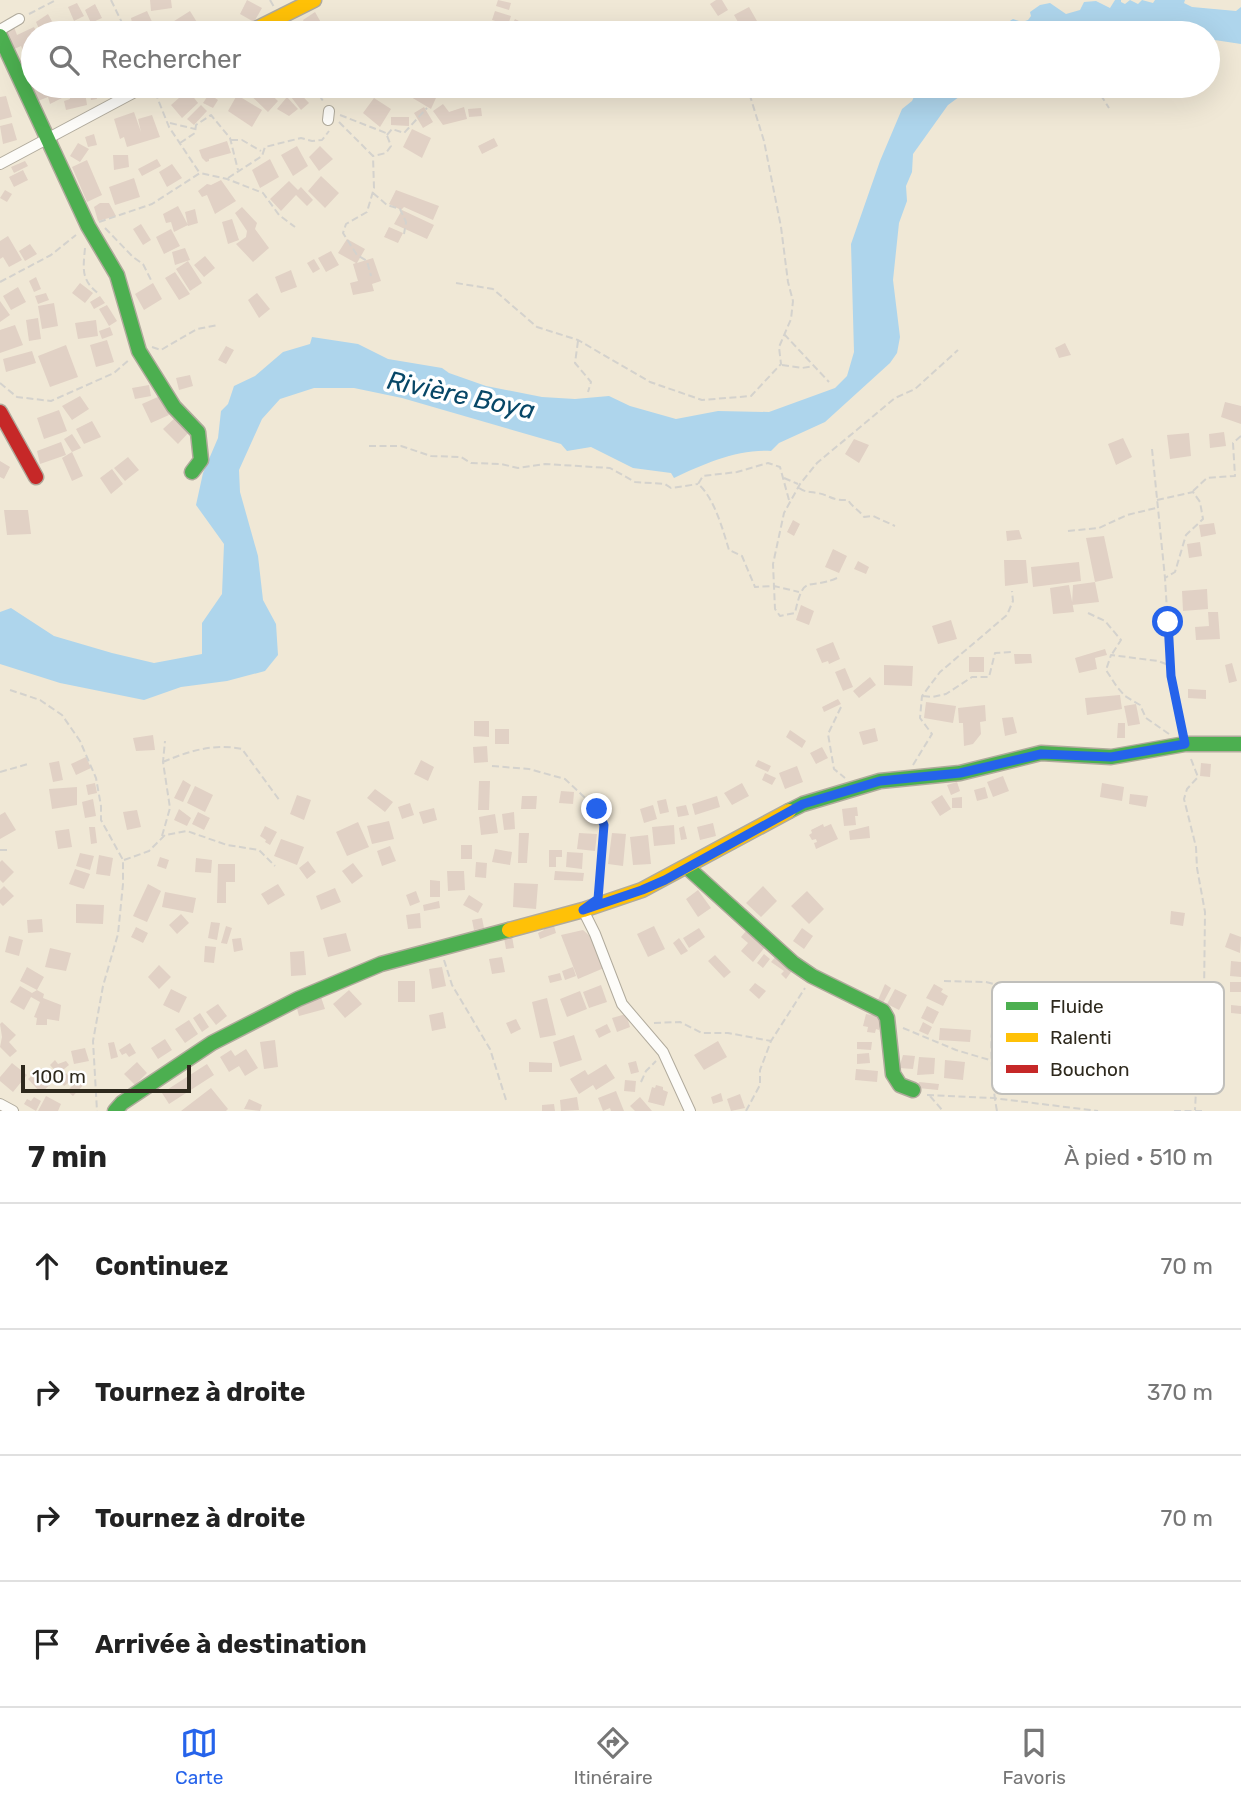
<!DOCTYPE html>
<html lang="fr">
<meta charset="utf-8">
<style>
body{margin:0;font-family:Rubik,sans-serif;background:#f2f2f2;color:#222}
.scale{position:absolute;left:21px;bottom:18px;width:170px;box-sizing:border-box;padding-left:7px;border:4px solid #2e291d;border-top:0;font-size:19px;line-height:24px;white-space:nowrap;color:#2e291d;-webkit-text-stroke:5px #fff;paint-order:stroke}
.stop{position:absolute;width:21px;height:21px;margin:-16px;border:5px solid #2563eb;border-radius:50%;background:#fff}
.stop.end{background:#2563eb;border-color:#fff;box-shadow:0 2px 7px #0008}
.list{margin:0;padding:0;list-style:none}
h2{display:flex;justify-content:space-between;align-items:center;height:91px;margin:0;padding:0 28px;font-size:30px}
h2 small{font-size:23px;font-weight:400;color:#767676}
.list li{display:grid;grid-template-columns:46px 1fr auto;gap:21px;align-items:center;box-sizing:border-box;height:126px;padding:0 28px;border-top:2px solid #e0e0e0}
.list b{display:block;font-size:26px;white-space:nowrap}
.list em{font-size:23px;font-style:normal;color:#767676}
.icon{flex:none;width:38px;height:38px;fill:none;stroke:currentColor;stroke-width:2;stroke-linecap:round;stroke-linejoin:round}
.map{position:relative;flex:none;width:1241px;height:1111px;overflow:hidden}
.search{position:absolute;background:#fff;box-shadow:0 7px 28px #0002;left:21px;right:21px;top:21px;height:77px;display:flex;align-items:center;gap:18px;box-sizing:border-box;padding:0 24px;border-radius:38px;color:#767676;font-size:26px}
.sheet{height:595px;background:#fff}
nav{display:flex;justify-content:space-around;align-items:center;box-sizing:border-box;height:98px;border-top:2px solid #e0e0e0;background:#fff;font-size:19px;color:#767676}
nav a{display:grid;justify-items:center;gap:4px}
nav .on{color:#2563eb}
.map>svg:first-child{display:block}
.water{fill:#aed5ec}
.building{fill:#e1d1c5}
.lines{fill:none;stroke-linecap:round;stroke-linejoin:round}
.street-casing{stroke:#b0aa9c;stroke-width:12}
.fast-casing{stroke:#b0aa9c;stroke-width:17}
.slow-casing{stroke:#b0aa9c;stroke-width:17}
.jam-casing{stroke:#b0aa9c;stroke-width:17}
.path{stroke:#d4d2cd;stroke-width:2;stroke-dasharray:7 3.5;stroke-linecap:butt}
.street{stroke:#fdfcf9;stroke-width:10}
.fast{stroke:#4caf50;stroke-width:14}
.slow{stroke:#ffc107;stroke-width:14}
.jam{stroke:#c62828;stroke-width:14}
.route{stroke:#2563eb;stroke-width:9}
.labels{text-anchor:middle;stroke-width:7;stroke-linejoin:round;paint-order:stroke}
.water-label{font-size:26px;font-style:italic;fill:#074767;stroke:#fff}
.key{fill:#fff;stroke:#c0bfbb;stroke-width:2}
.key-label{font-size:19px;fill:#2e291d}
</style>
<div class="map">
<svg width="1241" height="1111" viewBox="0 0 1241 1111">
<rect width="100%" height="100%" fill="#f0e8d6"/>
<path class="water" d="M1115,0H1121V2L1125,4L1130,0L1138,4L1142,0L1153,3L1155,0H1185L1184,3L1192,7L1236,11L1241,7V44L1208,39V33H990L1013,19L1022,22L1028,20L1031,16L1030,12L1040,5L1050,3L1066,14L1080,10L1084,2L1096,1L1110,8Z
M919,86H974L948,105L913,154L912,172L906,186L907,201L899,223L893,280L900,337L897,353L890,363L825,422L779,443L771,451C737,449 704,464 674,478L671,473L633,468L591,447L567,451L561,444L402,398L354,388H314L280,399L262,419L239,470L240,492L258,556L263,600L276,624L278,655L265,671L227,681L181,687L144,700L60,683L0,664V612L11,608L54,636L112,653L154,663L202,654V623L222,594L224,544L196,505L203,473L218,438L221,411L228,404L234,386L255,376L283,352L310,344L312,337L358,344L388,359L442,368L449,373L486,386L542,397L575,399L609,396L630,406L676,419L718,411L769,412L835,388L847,376L854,352L851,244L880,161L902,109L912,101Z"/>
<path class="building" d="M150,0H171L172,8L151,11Z
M247,0L262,8L254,22L240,14Z
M498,0L511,3L509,10L496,6Z
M716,0H722L728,10L718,16L710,4Z
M77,3L84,16L74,21L68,7Z
M95,4L102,18L91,23L85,10Z
M749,7L757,21L742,29L734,15Z
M147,11L154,26L134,33L131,18Z
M190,11L200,27L190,33H177L171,23Z
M495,11L511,16L508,25L492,20Z
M315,12L323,26L309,33L303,20Z
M48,14L54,25L41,33L36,22Z
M515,19L527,25L523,33H508Z
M14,27L17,35L34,27L37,33H33V52L26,57L21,46L5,53L0,34Z
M33,84V86H42L43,88L49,86H62L66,96L50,104L48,97L30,104L23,88Z
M77,86H84L87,105L66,110L64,101L70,99L68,88Z
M95,86L97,99L91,100L89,87Z
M247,86H262L278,101L268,112L244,89Z
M289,86H293L309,103L301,110L285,89Z
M416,86H435L440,89L431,109L411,97Z
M188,90L198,103L182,118L171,105Z
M209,94L218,100L213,108L203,103Z
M237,95L262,110L252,127L228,111Z
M6,96L12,117L0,120V97Z
M287,97L298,109L289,116L277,109Z
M374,98L391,109L380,127L363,113Z
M443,104L449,112L464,107L467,119L443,125L433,111Z
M201,105L207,111L194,125L187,119Z
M424,107L433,122L423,128L414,113Z
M481,108L482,116L469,117L468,109Z
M134,112L141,132L138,119L152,115L160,137L127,147L124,137L120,139L114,119Z
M391,117H409V126L391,125Z
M12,123L17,140L3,144L0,126Z
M412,129L431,138L422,158L403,147Z
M94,134L97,145L88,147L85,137Z
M494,138L498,146L482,154L478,146Z
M227,141L231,153L209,159V161L206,162L202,158L199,150Z
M78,143L89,149L80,162L70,156Z
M297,146L308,166L293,176L281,155Z
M320,146L333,159L319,171L309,157Z
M113,155H128L129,167L114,170Z
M157,159L161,166L142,176L138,169Z
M270,159L279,177L260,188L252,170Z
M87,160L102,195L87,202L72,167Z
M25,161L28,166L14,173L11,167Z
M172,164L182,178L167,187L159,172Z
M23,170L28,180L14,187L9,177Z
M321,176L339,193L325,208L308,191Z
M134,178L140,197L115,205L109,187Z
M221,180L236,201L215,214L207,195L202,197L198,191L207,184L211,185Z
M289,181L298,190L301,187L313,200L307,206L296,195L281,211L270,199Z
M5,190L12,194L7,202L0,198Z
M396,190L439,206L433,220L404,207L401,210L389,204Z
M100,203H109L116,216L98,221L94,207Z
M178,206L188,225L174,232L171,222L166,223L163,214Z
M242,207L257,223L255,229L269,248L253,262L236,244L246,237L247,231L235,213Z
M195,209L198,223L188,226L185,212Z
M402,210L434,225L427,239L394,224Z
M232,219L239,240L228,244L222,222Z
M141,224L151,240L143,245L133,229Z
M389,227L403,233L398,243L384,237Z
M171,229L180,246L164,254L156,237Z
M8,236L22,260L9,267L3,257L0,259V241Z
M347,239L365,249L357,263L373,258L381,281L372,284L374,291L353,295L350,283L358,281L353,264L356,263L338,253Z
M30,244L37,254L25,261L19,251Z
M185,248L190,260L175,265L172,252Z
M331,251L339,265L326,272L318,258Z
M205,256L215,268L204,277L194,265Z
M314,259L320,269L313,273L307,263Z
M188,261L202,283L190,291L176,269Z
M291,270L297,287L281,293L275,277Z
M175,272L190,294L179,300L165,278Z
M36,277L41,289L34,292L29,281Z
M80,283L93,293L85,303L72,293Z
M153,283L162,299L144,310L135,294Z
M18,287L26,302L11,310L3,296Z
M46,293L49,300L38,304L35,296Z
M257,293L270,309L259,318L248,300Z
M100,296L105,303L94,309L90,302Z
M0,301L10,315L0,322Z
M54,303L58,326L42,329L38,306Z
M107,305L117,321L109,326L99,309Z
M38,318L41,339L29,341L26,320Z
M96,320L98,336L78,339L75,323Z
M15,325L23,345L0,353V330Z
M110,327L113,335L102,339L99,331Z
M107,340L114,362L96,367L90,345Z
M1065,343L1071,355L1059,358L1055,348Z
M66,345L78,377L50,387L38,356Z
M226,346L234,350L226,364L218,360Z
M32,351L36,363L6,372L3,359Z
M190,375L193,386L179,390L176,378Z
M149,385L151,396L135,399L132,388Z
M80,396L89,409L72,420L62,406Z
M160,396L169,415L151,423L142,404Z
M1225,402L1241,406V424L1221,417Z
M59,410L67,431L44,439L37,418Z
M176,417L190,431L178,444L163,429Z
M92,421L101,437L84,444L76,429Z
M1224,432L1226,446L1210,448L1209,434Z
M1189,433L1191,456L1170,459L1167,435Z
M72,434L81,448L72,452L64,439Z
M1123,438L1132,457L1116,465L1108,444Z
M854,439L869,445L859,463L845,454Z
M61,442L66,455L40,464L37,451Z
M72,452L83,476L72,481L62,458Z
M128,457L139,470L125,481L114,468Z
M0,461L10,467L4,479L0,477Z
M112,469L123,484L111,494L100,478Z
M4,510H28L31,534L7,535Z
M793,520L800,524L794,536L787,532Z
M1214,523L1216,534L1201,537L1199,525Z
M1019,530L1022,539L1007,541L1006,531Z
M1104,536L1113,578L1095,582L1086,538Z
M1200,542L1202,556L1189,558L1187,544Z
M833,549L847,556L839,573L825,567Z
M1004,560H1026L1028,583L1005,586Z
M858,561L869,567L866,574L854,569Z
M1079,562L1081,581L1033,587L1031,567Z
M1095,582L1099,602L1072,605L1073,585Z
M1069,585L1074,612L1053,614L1050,588Z
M1207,589L1208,609L1183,611L1182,591Z
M801,605L814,611L809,625L796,620Z
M1208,612H1218L1220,639L1196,640L1195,627L1209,626Z
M951,620L957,639L938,644L932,626Z
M833,642L840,659L829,664L828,661L822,663L816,649Z
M1105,649L1107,655L1095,658L1097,669L1079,673L1075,658Z
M1014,654H1031L1032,663L1015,664Z
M969,657H984V672H969Z
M1232,663L1237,681L1229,683L1225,665Z
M884,665L913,666L912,686L884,685Z
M845,668L853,687L843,691L835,672Z
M870,677L876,685L859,698L853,691Z
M1188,689L1206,690V699L1188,698Z
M1120,695L1122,709L1087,715L1085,698Z
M838,699L841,704L824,712L822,707Z
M926,702L956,706L953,723L924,718Z
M1136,704L1140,724L1128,726L1124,706Z
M985,705L986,721L980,722L981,734L973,744L964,746L963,723H959L958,708Z
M1013,717L1017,733L1005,736L1002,718Z
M474,721H489V737L474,736Z
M1118,723H1125V738H1117Z
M875,728L878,741L863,745L859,732Z
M495,729H509V744H495Z
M790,730L806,741L802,748L786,737Z
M153,735L155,750L136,751L133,738Z
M487,746L488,762L474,763L473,747Z
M822,747L828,758L816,764L810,753Z
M86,757L91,768L76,775L71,764Z
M421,760L434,767L428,781L414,774Z
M758,760L771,766L768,772L755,766Z
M59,761L63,780L53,782L49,763Z
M1201,763L1211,764L1210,777L1200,776Z
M797,766L803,782L785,789L779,773Z
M765,773L776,778L772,785L762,780Z
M1003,776L1009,791L993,797L987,782Z
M183,780L191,785L183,802L174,798Z
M479,781H490L489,810H478Z
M957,782L960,791L951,795L947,785Z
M95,783L97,793L88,795L86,785Z
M742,783L749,796L732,805L724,793Z
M1102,783L1124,787L1122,801L1100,797Z
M195,786L213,795L205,812L187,803Z
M77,787V805L52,809L49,789Z
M985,787L988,798L977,801L974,790Z
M375,789L393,802L385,812L367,798Z
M561,791L574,792L573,804L559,803Z
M1130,794L1148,796L1146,807L1129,804Z
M297,795L311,800L304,820L290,814Z
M942,795L951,809L940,816L931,802Z
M522,796H537L536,809H521Z
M717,796L720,807L695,815L692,804Z
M962,797V808H952V798Z
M93,799L96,816L85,818L82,802Z
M666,799L669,812L660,814L657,801Z
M410,803L414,815L402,819L398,807Z
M653,805L657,819L644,823L640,809Z
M686,805L689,815L678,817L676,807Z
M857,807L858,816H855L856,825L844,826L842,809Z
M434,808L437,820L423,824L419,812Z
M179,809L191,818L187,826L174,820Z
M137,810L141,827L127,830L123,812Z
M5,812L16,830L0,839V815Z
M198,812L210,818L204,830L192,824Z
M514,812L515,829L504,830L502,814Z
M495,814L498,833L481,835L479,817Z
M389,821L394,839L372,844L367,826Z
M358,822L369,847L347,856L336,832Z
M713,823L716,836L700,840L697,827Z
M823,824L824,827L831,824L838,839L816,849L814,843L817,842L816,839L812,840L809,835L812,833L811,830Z
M674,825L675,844L654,846L652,827Z
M265,826L277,832L270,845L265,842L266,840L260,836Z
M684,826L687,839L681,840L679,828Z
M869,826L870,838L850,840L849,831Z
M89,827H95L97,843L91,844Z
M69,829L72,847L58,849L55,831Z
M519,833H529L527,863H518Z
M579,833L597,834L595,851L577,849Z
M612,833L626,834L623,866L608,864Z
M648,835L651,864L633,865L630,837Z
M281,839L304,847L297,865L274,856Z
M461,845H472V859H461Z
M390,846L396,861L382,866L377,851Z
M495,849L512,852L510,865L492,862Z
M549,850H562V857H556V867H549Z
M567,852L583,853L582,869L566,867Z
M80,853L94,856L90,870L76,866Z
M99,855L113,858L110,876L96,874Z
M160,857L169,860L166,869L157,866Z
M196,858L212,860L211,873L195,872Z
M2,860L14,872L3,883L0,880V862Z
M308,861L316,872L307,879L299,868Z
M476,862L487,863L486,878L475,877Z
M353,863L363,876L352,884L342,871Z
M218,864H235V882H226V903H217Z
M75,869L90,874L84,889L69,884Z
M447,871H464L465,890L448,891Z
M555,871L584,873L583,881L554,880Z
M430,880L440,881V897H430Z
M514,883L538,884L536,909L513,907Z
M148,884L161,891L147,922L133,916Z
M278,884L285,895L268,905L261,894Z
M4,886L14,896L3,906L0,903V890Z
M763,886L777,901L761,917L746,903Z
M335,888L341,902L321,910L316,896Z
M698,890L711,908L698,917L686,899Z
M416,891L420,902L410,906L406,895Z
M807,891L824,909L809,924L791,906Z
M165,892L196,898L193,913L162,907Z
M469,895L483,904L478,913L463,905Z
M439,901L440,908L424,911L423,905Z
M76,904L104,905L103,924L76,923Z
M1171,911L1185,913L1183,926L1170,924Z
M420,913L421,928L408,929L406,915Z
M181,914L189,923L177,934L169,925Z
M482,918L484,928L474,930L472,920Z
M42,919L43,932L28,933L27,920Z
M211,922L220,923L217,940L208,938Z
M226,926L232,928L227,944L221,943Z
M554,926L556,933L540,939L538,933L544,930L543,928Z
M654,926L665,949L648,957L637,934Z
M136,927L148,933L143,943L131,937Z
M699,928L705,937L689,948L683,938Z
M802,928L813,936L804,949L793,941Z
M583,930L592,938L604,968L578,979L561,935Z
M746,931L765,947L753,962L741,951L748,943L741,937Z
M346,933L351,951L328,957L323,938Z
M1230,933L1241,937L1240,953L1225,947Z
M9,936L23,940L19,956L5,952Z
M512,936L514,948L506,949L504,938Z
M241,938L243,950L234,952L232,939Z
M679,938L688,951L681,955L673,943Z
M205,946L216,947L214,963L204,962Z
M50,948L71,953L66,971L45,967Z
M304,951L306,975L291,976L290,952Z
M764,954L770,959L763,968L757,963Z
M715,955L731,972L724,978L708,961Z
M777,955L794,968L786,979L781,974L784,971L771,962Z
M502,957L505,972L492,974L489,959Z
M1231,961L1241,962V977L1230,976Z
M159,965L171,977L159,989L148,977Z
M27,967L44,977L37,990L20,981Z
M442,967L446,986L432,989L429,969Z
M573,967L576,976L565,980L562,971Z
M560,973L562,980L550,983L548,976Z
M398,981H415V1002H398Z
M1230,982H1241V992H1230Z
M755,983L766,991L759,999L749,990Z
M885,984L891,988L883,1003L878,1000Z
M934,984L943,989L941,992L948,996L943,1006L926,998Z
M601,985L607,1002L589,1008L583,992Z
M20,986L32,993L37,990L44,994L43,998L61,1005L59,1021L47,1019V1025H36L37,1018L34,1017L40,1002L31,997L24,1010L10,1002Z
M171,989L187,997L179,1013L163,1005Z
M895,989L907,995L899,1010L887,1004Z
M349,990L362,1004L345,1018L333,1004Z
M580,991L587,1009L567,1017L560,999Z
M321,997L325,1009L299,1016L296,1005Z
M547,998L556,1035L540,1038L532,1002Z
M218,1004L227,1016L216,1025L206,1012Z
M1231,1005L1241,1006V1014L1231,1013Z
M927,1006L939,1012L933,1024L921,1018Z
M443,1012L446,1028L432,1031L429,1015Z
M200,1013L209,1027L202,1032L193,1018Z
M626,1014L630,1027L617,1032L612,1018Z
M866,1014L882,1017L879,1030L876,1029L875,1033L867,1032L868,1027L863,1026Z
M516,1019L521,1029L511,1034L506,1023Z
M189,1020L198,1034L185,1043L175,1029Z
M2,1022L16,1035L9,1042L17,1051L10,1057L0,1047L2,1037L0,1024Z
M923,1022L932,1027L928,1035L919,1031Z
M607,1024L611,1032L599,1038L595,1030Z
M940,1028L971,1030L970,1042L939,1040Z
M574,1035L582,1060L560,1067L553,1042Z
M165,1039L172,1050L158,1059L151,1048Z
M275,1040L278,1067L264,1069L260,1042Z
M718,1041L727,1057L704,1070L694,1055Z
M114,1042L118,1057L111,1059L108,1043Z
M857,1042H872L871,1050L857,1049Z
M130,1043L136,1053L129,1057L126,1053L122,1055L119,1050Z
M85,1048L89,1061L74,1064L71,1051Z
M246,1049L258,1068L245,1076L239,1066L229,1072L220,1057L231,1050L235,1056Z
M869,1053L870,1063L857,1064V1054Z
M903,1055L915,1056L913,1069L899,1068Z
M919,1057L935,1058L934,1074L917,1075Z
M55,1060L58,1064L66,1061L69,1065L58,1074L50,1065Z
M945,1060L965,1062L963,1080L944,1078Z
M636,1061L639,1072L631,1074L628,1063Z
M137,1062L147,1073L135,1085L124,1074Z
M529,1062L552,1063V1072H529Z
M12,1063L27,1075L13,1092L0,1081V1077Z
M207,1064L214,1075L169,1104L162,1093Z
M606,1064L615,1078L596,1090L593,1085L579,1094L570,1079L585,1070L588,1075Z
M41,1068L53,1082L41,1093L28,1079Z
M856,1069L878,1071L877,1082L855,1080Z
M76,1070L87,1081L73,1096L67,1091L78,1080L72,1074Z
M66,1073L72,1080L64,1086L59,1079Z
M625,1080L636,1081L635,1092L624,1091Z
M919,1082L939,1084L938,1090L918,1088Z
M656,1085L663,1087V1090L668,1092L664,1106L648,1102L652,1087L655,1088Z
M211,1088L228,1109L226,1111H181Z
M616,1091L624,1111H611L610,1108L603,1111L598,1098Z
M721,1093L723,1101L713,1104L711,1097Z
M740,1094L745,1108L731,1111L727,1099Z
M46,1096L61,1104L58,1111H38Z
M34,1097L41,1101L36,1111L24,1104L27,1099L31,1101Z
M577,1097L579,1110L561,1111L560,1100Z
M640,1097L652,1111H635L630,1106Z
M249,1099L262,1105L260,1111L244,1109Z
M554,1104L555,1111H542V1105Z"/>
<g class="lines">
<defs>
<path id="street" d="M0,30L19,19
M328,120L329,111
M0,164L146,86
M583,910L595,934L622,1004L663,1052L690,1111
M0,1104L13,1111"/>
<path id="fast" d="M0,36L88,226L117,275L139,351L174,407L198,432L201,460L192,472
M789,811L803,804L880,781L960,773L1041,753L1111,757L1185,744H1241
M687,867L793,963L812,976L883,1011L887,1018L893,1074L900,1085L913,1090
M115,1111L122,1103L212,1043L298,999L381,964L509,930"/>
<path id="slow" d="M248,33L314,0
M509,930L583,910L642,890L789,811"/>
<path id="jam" d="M0,412L36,477"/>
</defs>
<use href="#street" class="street-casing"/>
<use href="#fast" class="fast-casing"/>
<use href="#slow" class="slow-casing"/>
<use href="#jam" class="jam-casing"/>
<path class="path" d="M111,0L127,33
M270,0L274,7
M29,14L56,0
M313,86L323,101
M1095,86L1109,108
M155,92L169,127L199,172
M340,115L386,133L391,146L386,153L373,156
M339,122L373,156L374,188L367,212L346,224L343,233L357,255L367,261L371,276
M170,123L195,129
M387,135L392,129L404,133L427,108
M231,140H242L261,151
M180,143L195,133L196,125L211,115L230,138L238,170
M228,178L262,156L265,147L301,138L312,141L322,140L329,131
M373,193L387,205L400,209L406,222L404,234
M99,222L152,204L200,173L227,179L263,193L279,215L295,227
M105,228L133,257L143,264L151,280
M85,248C83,270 81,280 99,294
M0,282L51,255L76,235
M456,283L493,289L537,327L578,340L650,382L702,400L751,396L781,364L779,347L791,319L793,301L788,282L781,227L764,141L747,86
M784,334L829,382
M578,341L575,363L591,382L588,392
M152,347L161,350L197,329L218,325
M782,365L802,368L814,366
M0,383L17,397L51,401L114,373L130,359
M369,446H401L431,456L461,457L471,463L501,464L518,468L545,464L610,468L635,482L665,484L671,488L698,484
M1152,449L1165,578L1171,676L1182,730
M784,478L798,484
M799,488C806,493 809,491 817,493C830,495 831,501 848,500C852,507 859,510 864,517L873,516L895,526
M1193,491L1207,478L1235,476L1233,443L1241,436
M789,500L780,467L768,463L737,472L703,476L698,484C714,497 723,530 729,550L742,556L755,587L774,586L799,592
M1157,500L1193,492L1200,502L1203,519L1186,535L1175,572L1165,578
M1068,531L1099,528L1127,515L1156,508
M837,578C807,591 804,572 795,613L780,616L775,609L773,564L784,513L800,484L817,463L895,398L915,389L958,350
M1088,613L1105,621L1121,640L1112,654
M10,690L40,700L62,715L80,741L96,778L101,806V820L123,860V884L118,934L103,986L93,1041L97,1111
M923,696L932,697L946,694L972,677H989L995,653L1011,652
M841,707L828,734L834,769L845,778
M1169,734L1146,718L1140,705L1125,696L1117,687L1106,670L1111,655L1158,661L1171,666
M1191,759L1198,777L1187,789L1184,799L1196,847L1197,868L1205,912L1204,996L1200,1011L1195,1110
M163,762C189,751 214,743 242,749L280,801
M913,765L932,734L920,718L922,696L940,672L1007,615L1013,601L1012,591
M492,766L529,769L565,779L597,809L604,825L598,891
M0,772L28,764
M162,836L170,808L163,762L165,741
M0,850H9
M124,860L149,851L165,835L187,831L227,845L259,850L275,866
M444,960L452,985L490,1049L507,1103
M944,981L986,982L1001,986L1011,993L1039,998L1079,985L1108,991L1153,1014L1199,1011
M654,1023L680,1022L702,1033H728L771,1041
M903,1028L956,1050L993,1061L1033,1063L1084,1059L1105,1051L1124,1050L1147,1058L1162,1048L1200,1012
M641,1082L646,1071L656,1061
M927,1095L993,1098L1098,1111
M930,1096L943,1111
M746,1111L760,1085V1070L771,1041L805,988
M997,1111C993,1092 990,1052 992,1032C993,1025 1001,1020 1003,1013C1005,1005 1005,999 1011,993
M1174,1111H1202"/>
<use href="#street" class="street"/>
<use href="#fast" class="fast"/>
<use href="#slow" class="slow"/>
<use href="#jam" class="jam"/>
</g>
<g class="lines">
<path class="route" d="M597,809L604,825L598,899L583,910L642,890L665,880L803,804L880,781L960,773L1041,754L1111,757L1185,744L1171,676L1168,622"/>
</g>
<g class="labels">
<g class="water-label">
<text transform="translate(461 395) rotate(12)" y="9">Rivière Boya</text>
</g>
</g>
<rect x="992" y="982" width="232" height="112" rx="10" class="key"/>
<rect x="1006" y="1002" width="32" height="8" fill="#4caf50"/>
<rect x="1006" y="1033" width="32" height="9" fill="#ffc107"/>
<rect x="1006" y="1065" width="32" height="8" fill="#c62828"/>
<g class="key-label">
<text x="1050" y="1013">Fluide</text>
<text x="1050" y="1044">Ralenti</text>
<text x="1050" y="1076">Bouchon</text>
</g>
</svg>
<div class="scale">100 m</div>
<div class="stop" style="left:1168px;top:622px"></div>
<div class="stop end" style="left:597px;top:809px"></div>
<div class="search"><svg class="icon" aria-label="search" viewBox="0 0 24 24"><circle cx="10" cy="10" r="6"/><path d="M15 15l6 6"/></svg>Rechercher</div>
</div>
<section class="sheet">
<h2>7 min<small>À pied · 510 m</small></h2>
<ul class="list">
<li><svg class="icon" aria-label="ahead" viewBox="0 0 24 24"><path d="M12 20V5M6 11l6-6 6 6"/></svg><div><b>Continuez</b></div><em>70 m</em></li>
<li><svg class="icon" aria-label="right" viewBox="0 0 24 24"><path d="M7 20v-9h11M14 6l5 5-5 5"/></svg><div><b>Tournez à droite</b></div><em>370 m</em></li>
<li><svg class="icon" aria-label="right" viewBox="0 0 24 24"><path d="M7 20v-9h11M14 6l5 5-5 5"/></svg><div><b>Tournez à droite</b></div><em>70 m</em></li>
<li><svg class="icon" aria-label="arrive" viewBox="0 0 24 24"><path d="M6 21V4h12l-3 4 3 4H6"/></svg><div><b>Arrivée à destination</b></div></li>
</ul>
</section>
<nav>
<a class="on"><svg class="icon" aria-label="map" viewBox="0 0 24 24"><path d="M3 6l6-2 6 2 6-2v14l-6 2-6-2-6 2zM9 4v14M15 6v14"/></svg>Carte</a>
<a><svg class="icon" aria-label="directions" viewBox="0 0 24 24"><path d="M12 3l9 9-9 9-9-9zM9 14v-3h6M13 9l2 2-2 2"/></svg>Itinéraire</a>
<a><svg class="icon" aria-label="saved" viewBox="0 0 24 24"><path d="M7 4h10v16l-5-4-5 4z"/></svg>Favoris</a>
</nav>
